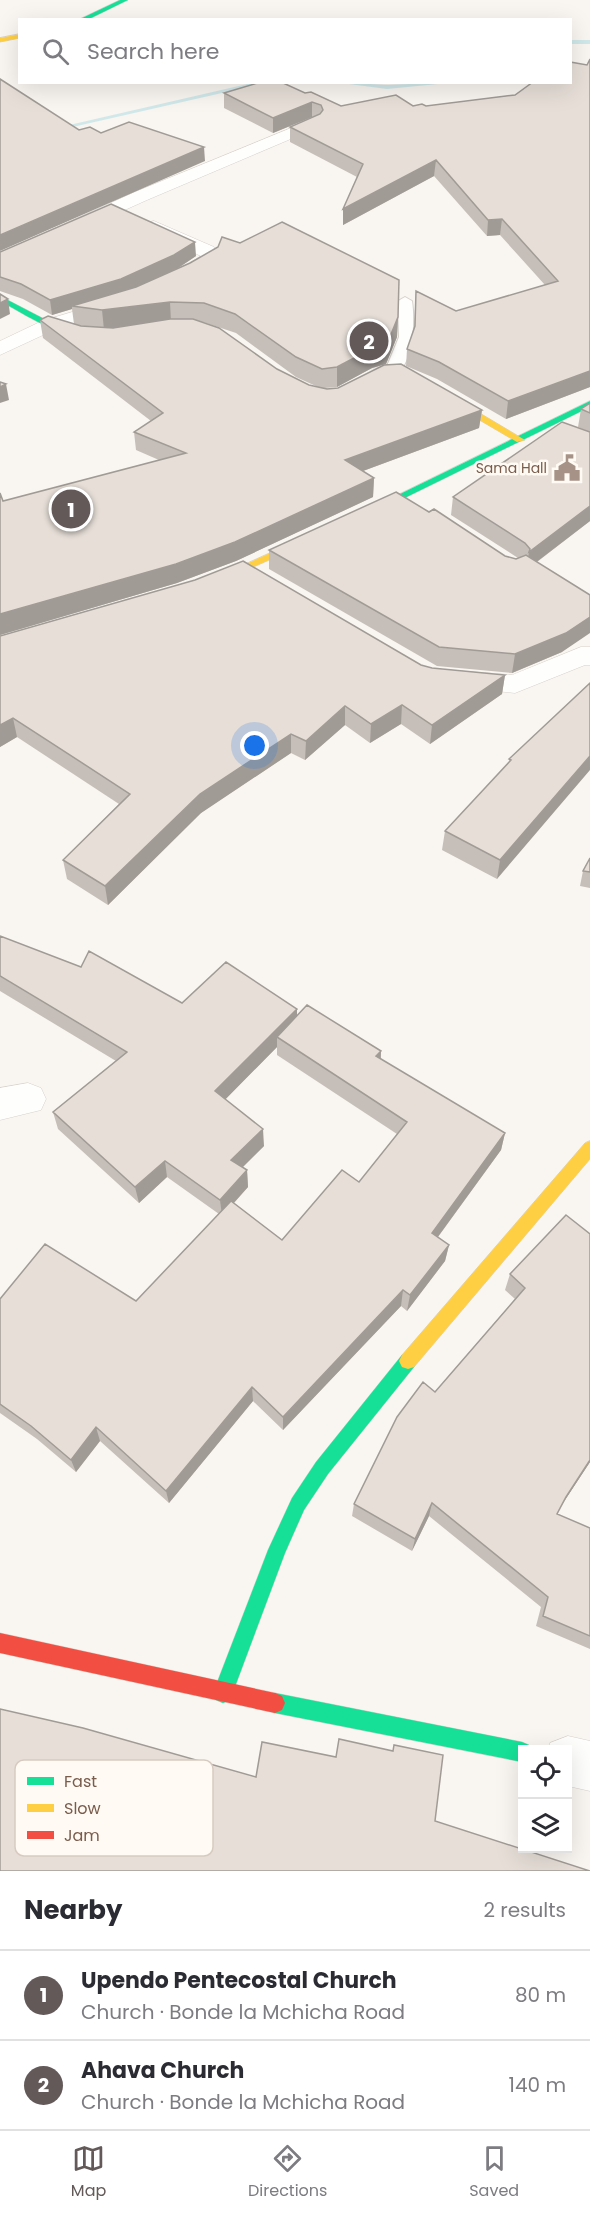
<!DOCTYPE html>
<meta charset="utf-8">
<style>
body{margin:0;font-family:Poppins,sans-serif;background:#f7f7f7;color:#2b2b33}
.controls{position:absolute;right:18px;bottom:18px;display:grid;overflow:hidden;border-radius:0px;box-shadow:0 6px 24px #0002}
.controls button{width:54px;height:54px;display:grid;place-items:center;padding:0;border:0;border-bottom:2px solid #e1e1e2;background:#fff;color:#2b2b33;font:30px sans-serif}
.you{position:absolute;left:255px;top:746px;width:21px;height:21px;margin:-15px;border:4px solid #fff;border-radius:50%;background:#1a73e8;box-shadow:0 0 0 9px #1a73e833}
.badge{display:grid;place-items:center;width:39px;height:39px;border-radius:50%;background:#625958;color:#fff;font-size:20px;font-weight:700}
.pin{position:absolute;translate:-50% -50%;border:3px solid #fff;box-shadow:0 2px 6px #0006}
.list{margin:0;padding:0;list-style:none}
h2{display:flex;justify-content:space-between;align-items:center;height:78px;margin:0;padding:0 24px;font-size:26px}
h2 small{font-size:20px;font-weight:400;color:#7c7c81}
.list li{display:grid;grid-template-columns:39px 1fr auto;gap:18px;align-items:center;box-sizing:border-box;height:90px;padding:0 24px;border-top:2px solid #e1e1e2}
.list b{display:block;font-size:22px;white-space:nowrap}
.list p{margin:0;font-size:20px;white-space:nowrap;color:#7c7c81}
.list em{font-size:20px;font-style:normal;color:#7c7c81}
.icon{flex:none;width:33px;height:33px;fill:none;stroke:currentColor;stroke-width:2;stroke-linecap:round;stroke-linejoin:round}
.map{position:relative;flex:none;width:590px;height:1871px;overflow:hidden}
.search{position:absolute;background:#fff;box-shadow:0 6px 24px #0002;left:18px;right:18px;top:18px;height:66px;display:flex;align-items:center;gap:15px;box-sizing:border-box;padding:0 21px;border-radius:0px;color:#7c7c81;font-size:22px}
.sheet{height:258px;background:#fff}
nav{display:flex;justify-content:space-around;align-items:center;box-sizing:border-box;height:84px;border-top:2px solid #e1e1e2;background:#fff;font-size:16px;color:#7c7c81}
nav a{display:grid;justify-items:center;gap:3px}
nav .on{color:#625958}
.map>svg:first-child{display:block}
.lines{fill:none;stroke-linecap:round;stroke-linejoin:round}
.stream{fill:#d0e8ea;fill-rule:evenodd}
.lane-casing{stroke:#d7d1cb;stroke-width:2}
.street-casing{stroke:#d7d1cb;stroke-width:1}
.fast-casing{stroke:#d9d2cb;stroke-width:1}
.slow-casing{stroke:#d9d2cb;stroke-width:1}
.jam-casing{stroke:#d9d2cb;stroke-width:1}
.lane{fill:#fefefd;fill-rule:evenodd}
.street{fill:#fefefd;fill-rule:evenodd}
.fast{fill:#16e098;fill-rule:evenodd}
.slow{fill:#ffcf43;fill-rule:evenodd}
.jam{fill:#f24e42;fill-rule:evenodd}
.wall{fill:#c6bfb9;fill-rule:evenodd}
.shaded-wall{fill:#a19b96}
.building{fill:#e6ded7;stroke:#a19b96;stroke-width:1.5}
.labels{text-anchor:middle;stroke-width:5;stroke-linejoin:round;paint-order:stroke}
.far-poi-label{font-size:14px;fill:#7a5c4d;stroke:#fffaf3;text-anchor:end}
.key{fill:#fffaf3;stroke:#d7cbc1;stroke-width:1.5}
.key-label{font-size:16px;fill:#7a5c4d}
</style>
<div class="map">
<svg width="590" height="1871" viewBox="0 0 590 1871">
<rect width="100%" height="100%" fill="#f9f5f0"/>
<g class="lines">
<path class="stream" d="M570,40H590V44H570Z
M256,82H270L55,131L52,129Z
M334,82L387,85L458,82L387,89Z"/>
<defs>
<path id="lane" d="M405,297L412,301C415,319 414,370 392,375L385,371L399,337L398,301Z"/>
<path id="street" d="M313,119L319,121L321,124L319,127L147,200L0,266V253L135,192Z
M154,221L214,247C219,253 223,257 218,264L187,282H173L170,278L173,274L201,256L147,231L145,227L147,223Z
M116,299L123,301L126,305L123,309L56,329L0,355V341L42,321Z
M581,647H590V665H585L515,693L450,686L446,680L450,674L460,671L512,675Z
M28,1083L41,1088L46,1099L41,1110L0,1120V1088Z
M568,1736L590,1741V1791L568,1786V1750H548L550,1743Z"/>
<path id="fast" d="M120,0H128L87,20H78Z
M0,296L52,323L86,337C73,345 15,309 0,301Z
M590,401V407L366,517L362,518L357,515Z
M408,1353L414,1355L417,1361L414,1367L328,1474L304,1510L285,1553L230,1700L223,1703L216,1700L213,1693L268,1550L292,1498L316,1462L402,1355Z
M275,1693L522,1742L529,1745L531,1750H522V1762L275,1713L268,1710L265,1703L268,1696Z"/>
<path id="slow" d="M20,34V38L0,42V38Z
M440,393H446L525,440L517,442L440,397Z
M310,535L315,538L314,540L213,585L209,586L204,583Z
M590,1141V1159L414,1367L408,1369L402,1367L399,1361L402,1355L585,1143Z"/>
<path id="jam" d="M0,1633L275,1693L282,1696L285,1703L282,1710L275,1713L0,1653Z"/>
</defs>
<use href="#lane" class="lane-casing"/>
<use href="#street" class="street-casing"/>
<use href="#fast" class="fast-casing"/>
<use href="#slow" class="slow-casing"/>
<use href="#jam" class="jam-casing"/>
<use href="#lane" class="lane"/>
<use href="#street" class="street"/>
<use href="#fast" class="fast"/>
<use href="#slow" class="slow"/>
<use href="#jam" class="jam"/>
</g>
<path class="wall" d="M590,59V387L506,419L437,379L406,366L407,349L414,328L416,291L456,311L545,285L500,235L487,236L434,176L343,225V209L357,177L290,142V127L312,117L273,133L224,108V93H305L341,106H426L515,95L587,65Z
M0,252L196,256L177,269L398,317L397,337L386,364L372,368L337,387L325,388L482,410L479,428L363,471L374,478L373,497L236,561L177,583L0,635V493L3,501L159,460L136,450L134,432L151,421L43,338L40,320L74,324L72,309L52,315L23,299L0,291ZM203,322L236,333L296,377L318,387L309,385L277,369Z
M590,403V521L537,562L562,652L512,673L437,666L269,569V550L429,512L505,556L516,559L518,558L451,515L453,497L587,431L578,427L581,409Z
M0,636L421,665L432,668L505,675L502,694L430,744L401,724L370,743L345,725L305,760L291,753L201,813L108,905L67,879L63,860L119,804L17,737L0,747Z
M590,683L497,879L442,850L445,831L509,763V759Z
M590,858V888L580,886L583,871Z
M0,936L81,967L182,1003L297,1016L381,1051V1059L505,1133L501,1150L438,1237L449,1245L445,1261L407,1311L401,1306L283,1430L253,1401L169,1503L100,1441L76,1472L37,1439L0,1413V1299L136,1301L219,1214L167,1177L139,1203L58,1129L53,1112L116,1061L0,991ZM277,1047V1055L397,1134L359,1182L282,1240L234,1203L248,1187L247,1170L242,1167L264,1146L225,1099Z
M590,1234V1462L561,1506L557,1514L590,1528V1649L536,1626L541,1607L429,1516L412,1551L352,1516L354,1504L435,1392L515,1299L505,1290L510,1274Z"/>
<path class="shaded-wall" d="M312,102V117L273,133V118Z
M204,147L205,161L0,251V235Z
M436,160L434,176L343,225V209Z
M502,219L500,235L487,236L488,220Z
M195,242L196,256L175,270L122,294L72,306V309L52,315L50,300Z
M8,299L10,314L0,319V303Z
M170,302L171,321L104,330L102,310Z
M398,317L397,337L386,364L372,368L337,387V367L373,348Z
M590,371V387L506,419L508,401Z
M6,384L9,400L0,403V387Z
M482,410L479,428L344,478L345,460Z
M374,478L373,497L236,561L177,583L0,635V614Z
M590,506V521L526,570L529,552Z
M590,617V633L562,652L512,673L515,654Z
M505,675L502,694L430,744L432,725Z
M402,705L401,724L370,743L371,724Z
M345,706V725L305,760L306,741Z
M13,718L17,737L0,747V725Z
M291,734V753L201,813L108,905L105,886L200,794Z
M590,756V770L497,879L500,860Z
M297,1009V1027L277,1037V1047L217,1108L215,1091Z
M381,1051L380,1069L376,1056Z
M263,1129L264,1146L233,1177L231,1160Z
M505,1133L501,1150L429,1249L432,1233Z
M165,1161L167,1177L139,1203L135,1187Z
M247,1170L248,1187L222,1216L220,1200Z
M449,1245L445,1261L407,1311L410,1295Z
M403,1290L401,1306L283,1430V1417Z
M252,1387L253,1401L169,1503L166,1491Z
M96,1427L100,1441L76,1472L71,1460Z
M590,1460V1462L559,1509L566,1497Z
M432,1503L429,1516L412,1551L415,1539Z"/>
<path class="building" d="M590,59V371L508,401L439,362L407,349L415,326L416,291L456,311L558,281L502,219L488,220L436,160L343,209L363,164L290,127L320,114L323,110L321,105L312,102L273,118L224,93L261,82H281L305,93L311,92L341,106L396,95L413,106L422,104L426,106L515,95L533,82H570V62L587,65Z
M0,79L79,130L90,127L101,133L129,122L204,147L0,235Z
M111,204L195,242L174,255L121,279L50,300L21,284L0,277V252Z
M282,222L399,280L398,317L387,344L373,348L337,367L322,369L296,357L235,314L204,303L170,302L102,310L72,306L136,287L190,263L218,247L222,237L240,243Z
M0,294L8,299L0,303Z
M48,316L81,326L113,328L170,319H193L219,328L277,369L309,385L327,389L338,388L384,365L401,364L482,410L345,460L374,478L235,542L176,564L0,614V493L3,501L186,453L134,432L163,413L40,320Z
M0,382L6,384L0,387Z
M590,403V413L581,409Z
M562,422L590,432V506L529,552L530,549L525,543L453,497Z
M396,492L429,512L434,509L505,556L516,559L526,555L590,595V617L566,633L515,654L439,647L269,550Z
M243,561L421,665L432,668L505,675L432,725L402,705L371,724L345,706L306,741L291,734L200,794L105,886L63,860L130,794L13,718L0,725V636L195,580Z
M590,683V756L500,860L445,831L511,760L509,759Z
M590,858V872L583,871Z
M0,936L81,967L89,951L182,1003L226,962L297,1009L215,1091L263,1129L231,1160L247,1170L220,1200L165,1161L135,1187L53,1112L127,1052L0,976Z
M307,1005L381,1051L376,1056L505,1133L432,1233L449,1245L410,1295L403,1290L283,1417L252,1387L166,1491L96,1427L71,1460L31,1426L0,1404V1299L45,1244L136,1301L231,1201L282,1240L342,1170L359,1182L407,1122L277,1037Z
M566,1215L590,1234V1460L566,1497L557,1514L590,1528V1636L543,1616L548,1597L432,1503L415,1539L354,1504L397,1417L423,1382L435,1392L525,1288L510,1274Z
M0,1709L83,1728L256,1777L262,1742L336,1757L339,1739L393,1751L394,1745L443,1755L435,1821L590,1871H0Z"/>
<defs>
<symbol id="civic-bare" viewBox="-9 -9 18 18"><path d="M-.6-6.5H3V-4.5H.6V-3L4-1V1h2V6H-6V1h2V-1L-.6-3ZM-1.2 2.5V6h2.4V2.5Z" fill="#a69286" stroke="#fffaf3" stroke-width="2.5" paint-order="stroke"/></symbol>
</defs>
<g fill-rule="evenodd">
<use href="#civic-bare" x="548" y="449" width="38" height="38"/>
</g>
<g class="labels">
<g class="far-poi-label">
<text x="547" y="473">Sama Hall</text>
</g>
</g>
<rect x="15" y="1760" width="198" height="96" rx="9" class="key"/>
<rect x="27" y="1777" width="27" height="8" fill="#16e098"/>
<rect x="27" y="1804" width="27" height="8" fill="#ffcf43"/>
<rect x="27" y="1831" width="27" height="8" fill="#f24e42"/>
<g class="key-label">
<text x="64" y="1787">Fast</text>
<text x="64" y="1814">Slow</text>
<text x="64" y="1841">Jam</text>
</g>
</svg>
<div class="controls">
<button><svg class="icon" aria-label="locate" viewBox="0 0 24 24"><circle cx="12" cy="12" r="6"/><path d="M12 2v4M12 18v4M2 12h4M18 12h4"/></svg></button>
<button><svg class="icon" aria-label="layers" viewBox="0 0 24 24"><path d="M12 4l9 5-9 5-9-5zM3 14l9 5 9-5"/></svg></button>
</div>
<div class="you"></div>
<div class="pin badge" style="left:71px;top:509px">1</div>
<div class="pin badge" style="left:369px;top:341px">2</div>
<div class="search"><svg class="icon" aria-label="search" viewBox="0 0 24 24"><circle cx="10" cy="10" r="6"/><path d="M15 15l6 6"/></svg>Search here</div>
</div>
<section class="sheet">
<h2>Nearby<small>2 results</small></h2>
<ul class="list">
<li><span class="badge">1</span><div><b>Upendo Pentecostal Church</b><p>Church · Bonde la Mchicha Road</p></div><em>80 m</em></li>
<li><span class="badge">2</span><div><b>Ahava Church</b><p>Church · Bonde la Mchicha Road</p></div><em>140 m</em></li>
</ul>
</section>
<nav>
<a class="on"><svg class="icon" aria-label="map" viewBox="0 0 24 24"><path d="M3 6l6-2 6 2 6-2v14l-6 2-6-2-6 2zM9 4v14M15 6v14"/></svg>Map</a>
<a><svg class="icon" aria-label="directions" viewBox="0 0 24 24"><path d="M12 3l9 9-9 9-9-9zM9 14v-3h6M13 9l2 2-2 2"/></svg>Directions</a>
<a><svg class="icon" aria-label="saved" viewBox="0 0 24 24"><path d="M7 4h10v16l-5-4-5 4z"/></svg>Saved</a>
</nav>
